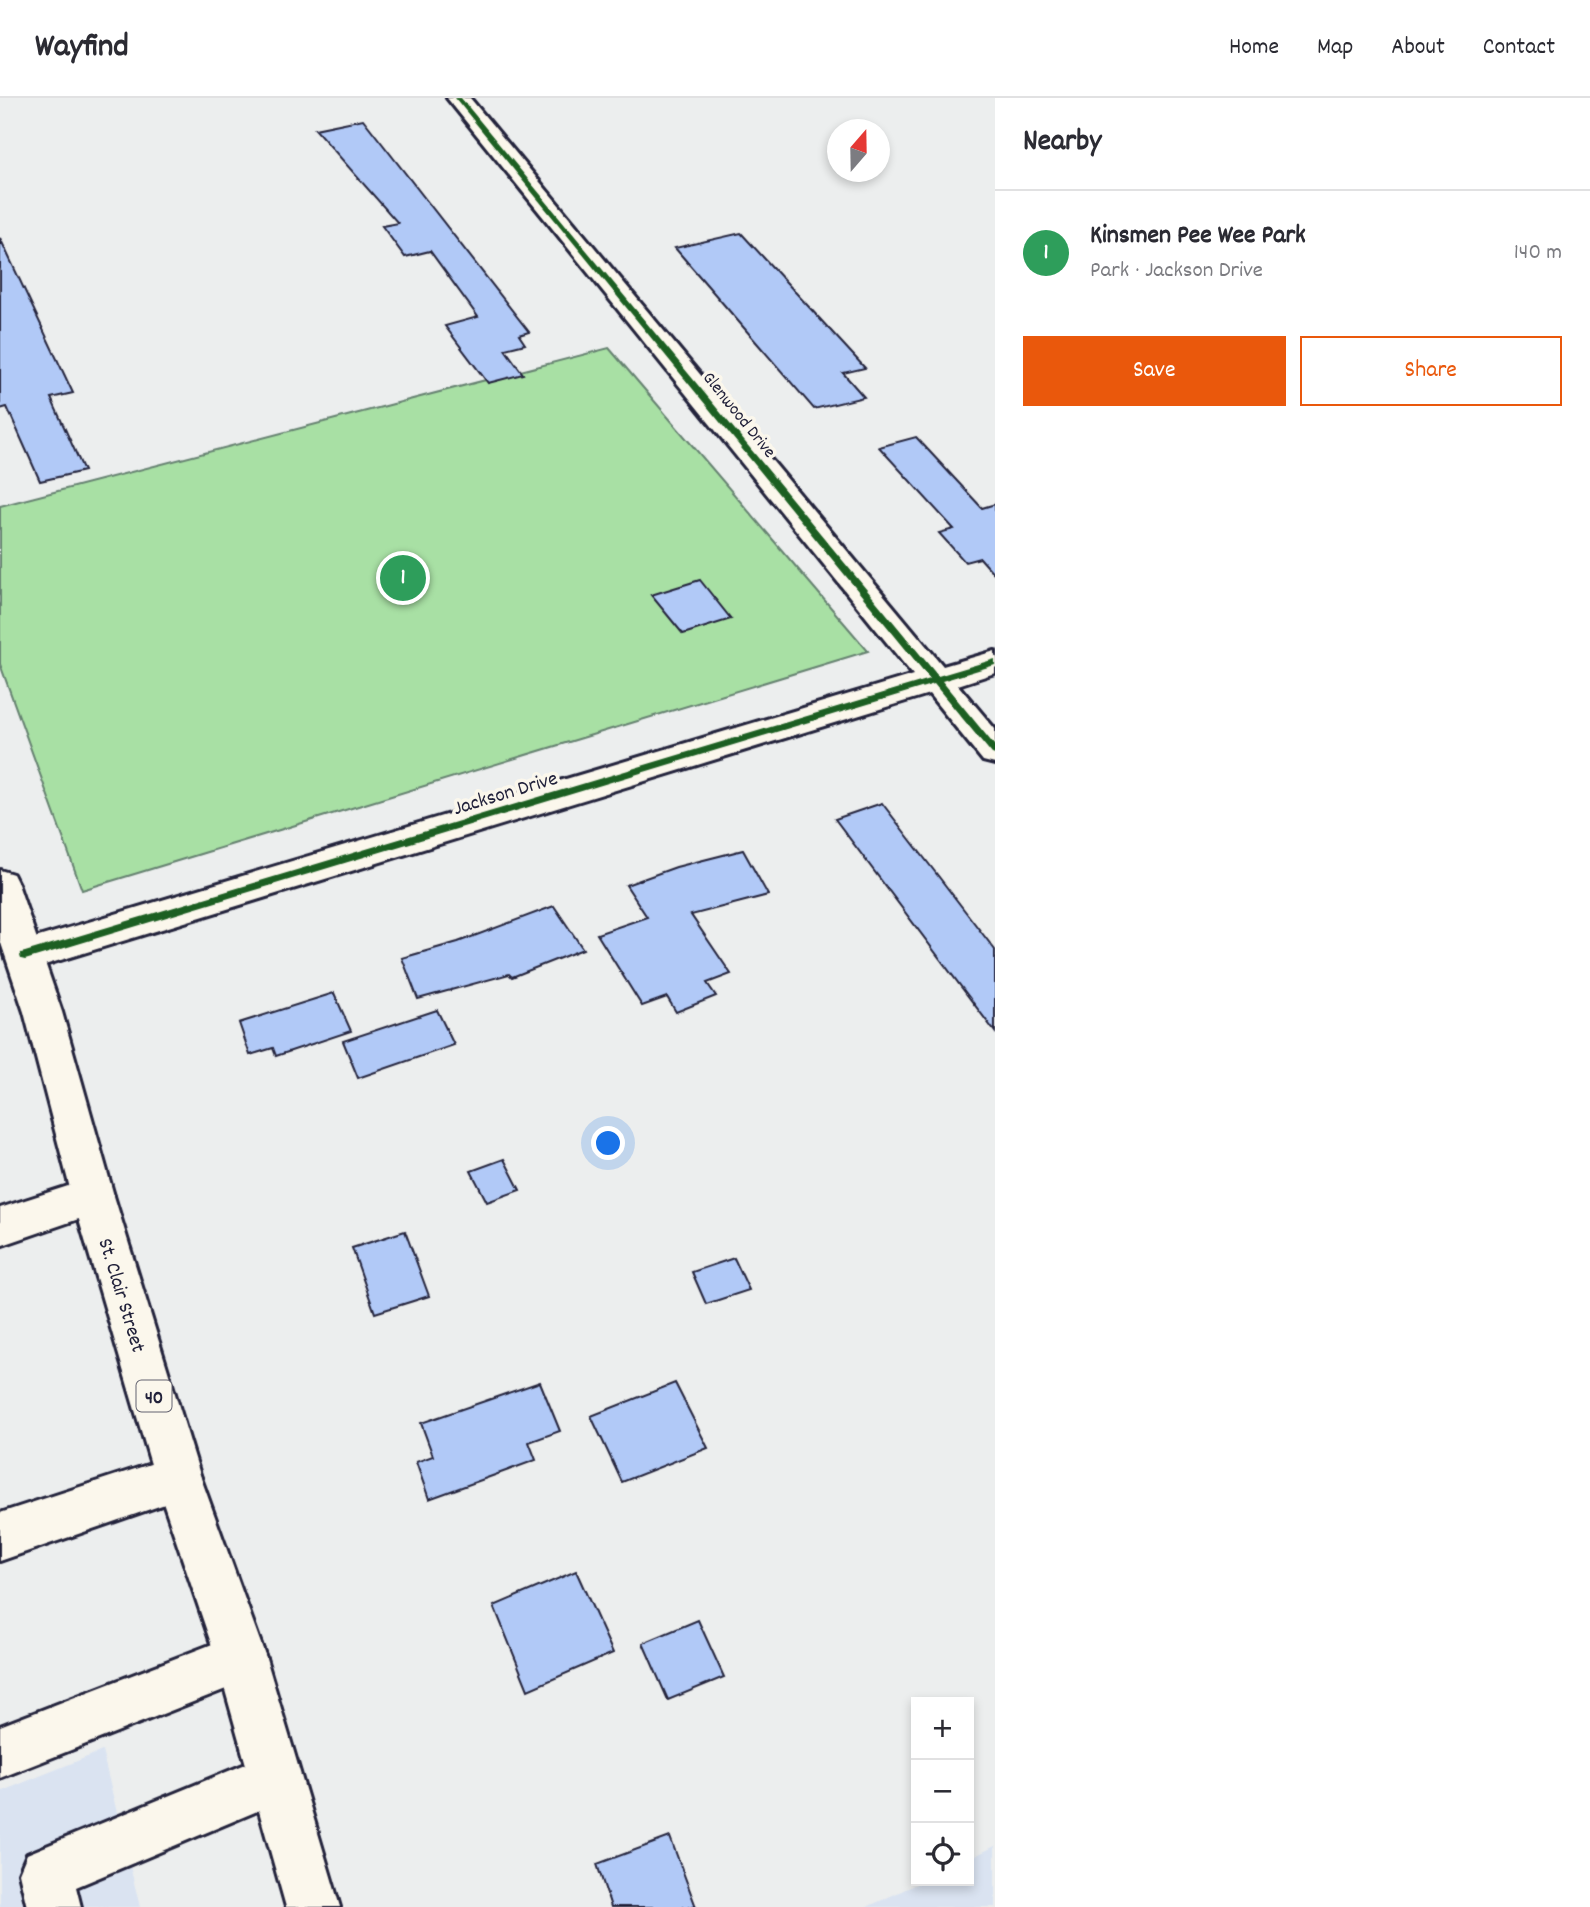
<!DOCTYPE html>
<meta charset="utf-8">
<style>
body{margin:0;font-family:Dekko,sans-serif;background:#f2f2f3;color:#2b2b33}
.controls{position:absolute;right:21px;bottom:21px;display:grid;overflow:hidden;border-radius:0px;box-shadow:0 4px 10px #0003}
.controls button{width:63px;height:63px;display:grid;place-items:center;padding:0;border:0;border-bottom:2px solid #e1e1e2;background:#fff;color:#2b2b33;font:35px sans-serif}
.compass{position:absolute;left:827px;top:21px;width:63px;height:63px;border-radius:50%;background:#fff;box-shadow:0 4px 10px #0003;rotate:20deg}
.you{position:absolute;left:609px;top:1046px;width:24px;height:24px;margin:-18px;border:5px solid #fff;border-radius:50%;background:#1a73e8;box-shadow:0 0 0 10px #1a73e833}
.badge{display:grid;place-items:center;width:46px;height:46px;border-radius:50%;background:#ea580c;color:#fff;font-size:23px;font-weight:700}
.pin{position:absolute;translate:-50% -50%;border:4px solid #fff;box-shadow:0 2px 7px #0006}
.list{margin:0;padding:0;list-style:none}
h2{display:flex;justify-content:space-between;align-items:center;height:91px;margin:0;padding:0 28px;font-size:30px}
h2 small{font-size:23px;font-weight:400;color:#7c7c81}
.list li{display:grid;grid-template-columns:46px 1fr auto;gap:21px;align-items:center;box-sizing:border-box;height:126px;padding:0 28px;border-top:2px solid #e1e1e2}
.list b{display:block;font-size:26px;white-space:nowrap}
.list p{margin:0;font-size:23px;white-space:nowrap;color:#7c7c81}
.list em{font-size:23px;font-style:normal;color:#7c7c81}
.actions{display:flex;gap:14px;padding:21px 28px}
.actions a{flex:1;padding:16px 0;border:2px solid #ea580c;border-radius:0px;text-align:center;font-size:24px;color:#ea580c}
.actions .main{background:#ea580c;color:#fff}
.icon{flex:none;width:38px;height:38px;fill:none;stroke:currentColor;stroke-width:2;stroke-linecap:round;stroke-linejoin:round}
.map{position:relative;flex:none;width:995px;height:1809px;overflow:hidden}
header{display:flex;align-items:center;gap:42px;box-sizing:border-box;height:98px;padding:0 35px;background:#fff;border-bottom:2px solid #e1e1e2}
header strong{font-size:33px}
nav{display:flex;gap:38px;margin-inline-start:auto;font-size:24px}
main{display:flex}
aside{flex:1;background:#fff}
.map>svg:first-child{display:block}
.built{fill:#dae3f1}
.green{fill:#a8e0a4;stroke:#658170;stroke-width:2}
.building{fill:#b1c9f7;stroke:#22223b;stroke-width:2}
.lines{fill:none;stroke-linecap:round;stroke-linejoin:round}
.minor-casing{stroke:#22223b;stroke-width:6}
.major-casing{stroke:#22223b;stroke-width:6}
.minor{fill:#fbf7ec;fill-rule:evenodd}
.major{fill:#fbf7ec;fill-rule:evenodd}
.cycleway-casing{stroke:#fbf7ec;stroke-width:5}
.cycleway{fill:#1b5e20;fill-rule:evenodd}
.labels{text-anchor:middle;stroke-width:7;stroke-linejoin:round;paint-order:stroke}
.far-street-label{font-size:18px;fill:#22223b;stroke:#fbf7ec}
.shield{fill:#fbf7ec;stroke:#636270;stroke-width:2}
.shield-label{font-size:19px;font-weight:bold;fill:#22223b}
.street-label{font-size:21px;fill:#22223b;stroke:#fbf7ec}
</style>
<header>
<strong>Wayfind</strong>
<nav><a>Home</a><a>Map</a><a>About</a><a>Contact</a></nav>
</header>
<main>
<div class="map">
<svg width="995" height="1809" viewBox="0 0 995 1809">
<rect width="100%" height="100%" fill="#eceeee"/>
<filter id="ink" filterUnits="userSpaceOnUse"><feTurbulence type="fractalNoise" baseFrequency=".0143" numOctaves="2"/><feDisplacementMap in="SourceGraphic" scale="14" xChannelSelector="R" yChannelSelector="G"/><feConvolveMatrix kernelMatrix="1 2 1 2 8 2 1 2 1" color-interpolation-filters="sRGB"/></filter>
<g filter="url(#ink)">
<path class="built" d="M102,1653L140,1809H0V1694Z
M995,1748V1809H867L923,1783H969V1761Z"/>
<path class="green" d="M609,250L868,553L82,792L0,566V408Z"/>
<path class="building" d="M363,21L529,234L519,237L525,246L505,251L523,276L488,285L445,228L478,219L430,153L405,159L382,128L398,125L315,31Z
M741,135L865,270L843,275L864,299L814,311L675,150Z
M0,140L73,295L51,300L84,373L40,383L7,309L0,311Z
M916,339L982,410L995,406V477L980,460L965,464L939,435L954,431L879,349Z
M700,482L731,521L683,536L651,497Z
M882,705L995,852V934L835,721Z
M743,752L768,797L691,817L731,876L707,885L716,898L676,914L667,899L642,908L597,836L647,819L626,787L676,769Z
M554,808L583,851L512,879L509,876L418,901L402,860L458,844Z
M334,895L351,933L276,958L273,950L250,957L239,925Z
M437,912L454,947L358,980L343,943Z
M504,1061L520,1092L487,1104L471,1073Z
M405,1133L429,1198L375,1215L352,1150Z
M734,1160L749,1192L706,1206L692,1174Z
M540,1284L560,1333L529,1344L536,1362L429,1401L416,1364L433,1358L421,1325Z
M675,1285L708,1350L622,1384L591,1318Z
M576,1473L613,1555L528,1592L494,1508Z
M698,1522L724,1579L668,1602L643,1545Z
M670,1739L696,1809H611L597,1766Z"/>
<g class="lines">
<defs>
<path id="minor" d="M447,0H470L943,568L995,553V575L958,587L995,631V666L983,663L929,596L25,873L12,869L6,858L12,847L25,843L913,577Z
M93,1080L108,1085L114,1098L108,1111L0,1148V1110Z
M178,1357L194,1364L201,1380L194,1396L0,1463V1415Z
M241,1535L259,1542L266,1560L259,1578L0,1680V1628Z
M275,1654L293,1662L301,1680L293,1698L76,1789L81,1809H27L19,1775L27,1756Z"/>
<path id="major" d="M0,772L13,776L18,786L62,914L114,1098L201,1380L266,1560L340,1809H286L216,1560L155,1380L72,1098L24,914L0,842Z"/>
</defs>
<use href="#minor" class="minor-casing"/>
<use href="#major" class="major-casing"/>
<use href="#minor" class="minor"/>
<use href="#major" class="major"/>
<defs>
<path id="cycleway" d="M455,0H461L938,578L995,561V567L942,583L995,648V657L992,656L934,586L25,862L21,861L20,858L21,855L25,854L930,581Z"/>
</defs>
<use href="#cycleway" class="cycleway-casing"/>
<use href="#cycleway" class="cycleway"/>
</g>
</g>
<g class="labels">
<g class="far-street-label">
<text transform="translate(740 316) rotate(51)" y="6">Glenwood Drive</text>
</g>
<rect class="shield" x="136.5" y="1282.5" width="35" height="31" rx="5"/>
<g class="shield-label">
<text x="154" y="1305">40</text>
</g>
<g class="street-label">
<text transform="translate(505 694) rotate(-17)" y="7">Jackson Drive</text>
<text transform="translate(123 1197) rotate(73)" y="7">St. Clair Street</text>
</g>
</g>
</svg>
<div class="controls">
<button>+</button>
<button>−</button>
<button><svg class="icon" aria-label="locate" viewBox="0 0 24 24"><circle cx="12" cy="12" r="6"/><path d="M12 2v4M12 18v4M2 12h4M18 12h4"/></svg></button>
</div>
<svg class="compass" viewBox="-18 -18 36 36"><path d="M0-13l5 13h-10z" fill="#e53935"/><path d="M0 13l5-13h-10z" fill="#7c7c81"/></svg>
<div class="you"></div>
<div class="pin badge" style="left:403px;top:480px;background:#2e9e5b">1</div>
</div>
<aside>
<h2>Nearby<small></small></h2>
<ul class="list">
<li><span class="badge" style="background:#2e9e5b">1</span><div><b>Kinsmen Pee Wee Park</b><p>Park · Jackson Drive</p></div><em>140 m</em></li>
</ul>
<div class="actions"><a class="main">Save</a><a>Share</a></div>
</aside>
</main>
